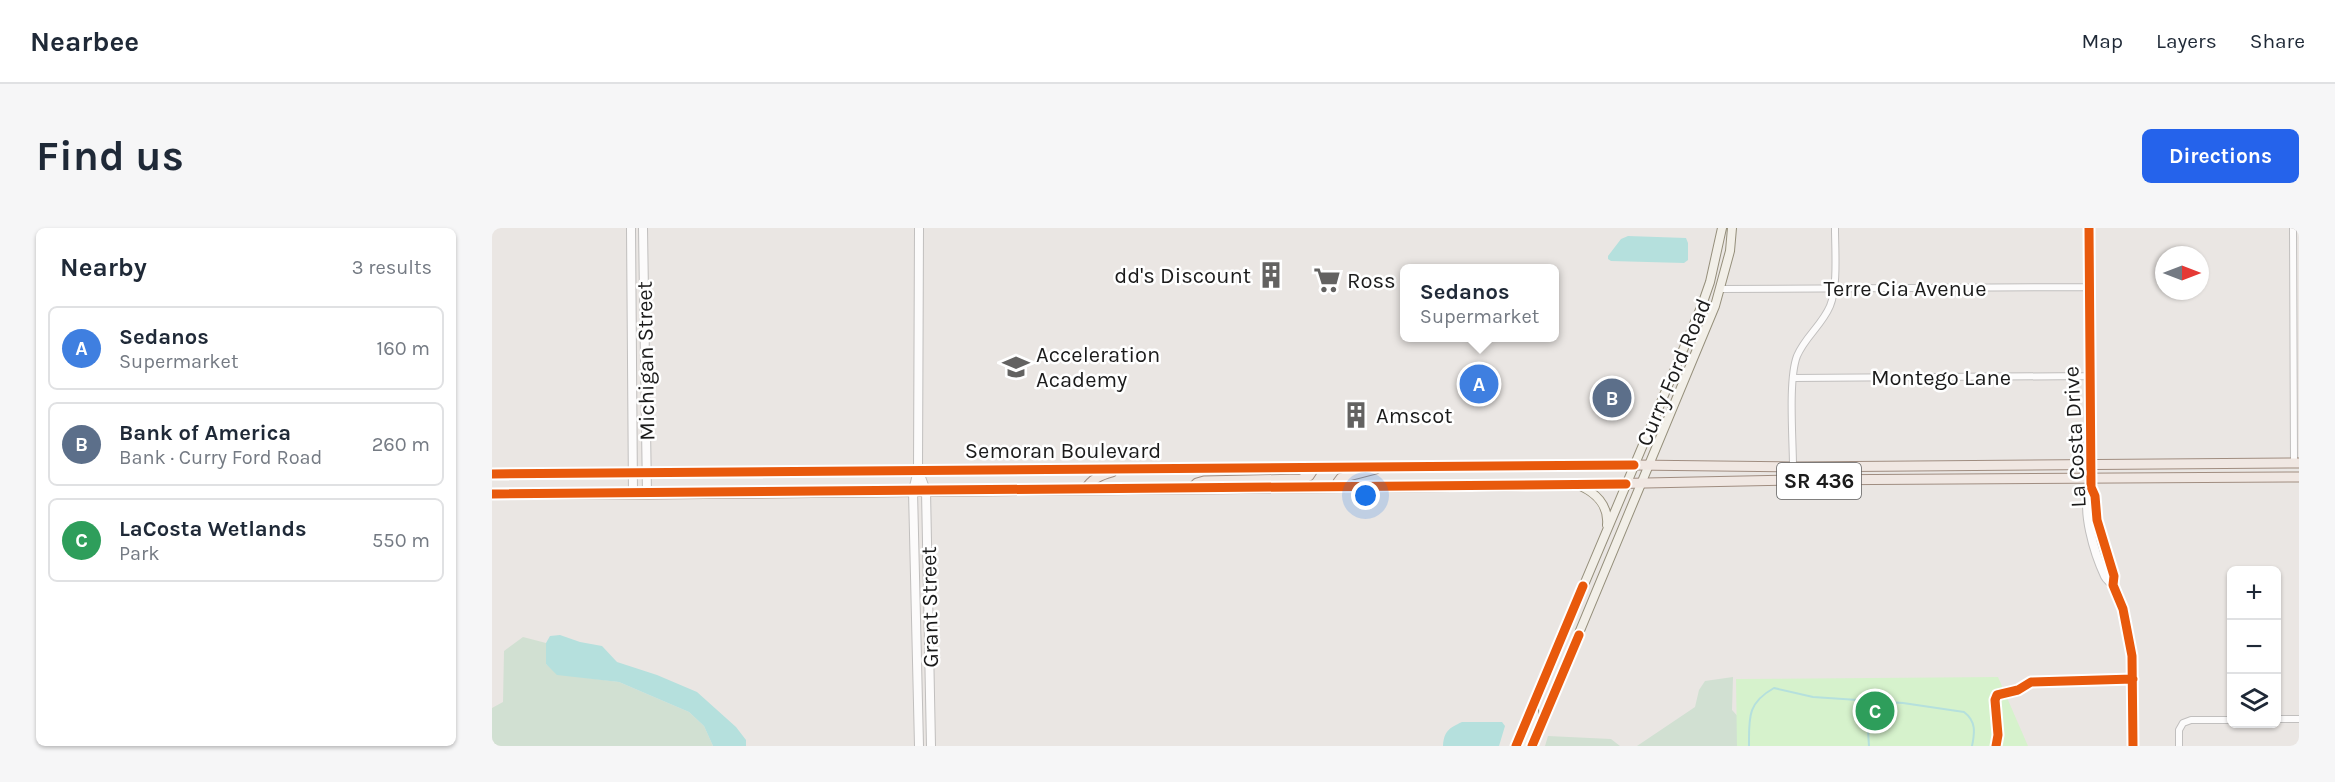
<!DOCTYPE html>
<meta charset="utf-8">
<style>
body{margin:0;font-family:Karla,sans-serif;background:#f6f6f7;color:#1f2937}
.controls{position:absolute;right:18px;bottom:18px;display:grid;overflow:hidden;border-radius:9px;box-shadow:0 2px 4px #0004}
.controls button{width:54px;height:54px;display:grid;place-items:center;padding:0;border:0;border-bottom:2px solid #e0e1e3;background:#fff;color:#1f2937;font:30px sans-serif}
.compass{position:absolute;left:1663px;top:18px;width:54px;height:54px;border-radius:50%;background:#fff;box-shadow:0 2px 4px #0004;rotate:90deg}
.you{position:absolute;left:874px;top:268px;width:21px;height:21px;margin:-15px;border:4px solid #fff;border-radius:50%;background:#1a73e8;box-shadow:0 0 0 9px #1a73e833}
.badge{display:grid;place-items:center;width:39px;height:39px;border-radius:50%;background:#2563eb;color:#fff;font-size:20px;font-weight:700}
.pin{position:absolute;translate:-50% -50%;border:3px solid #fff;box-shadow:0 2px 6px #0006}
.popup{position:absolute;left:908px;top:36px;width:159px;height:78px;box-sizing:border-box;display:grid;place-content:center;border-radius:9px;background:#fff;filter:drop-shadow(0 2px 4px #0005);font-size:20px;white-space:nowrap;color:#747a83}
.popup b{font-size:22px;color:#1f2937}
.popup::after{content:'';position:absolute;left:50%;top:100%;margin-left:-12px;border:12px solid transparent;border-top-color:#fff}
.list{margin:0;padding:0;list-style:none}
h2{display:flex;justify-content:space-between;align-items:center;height:78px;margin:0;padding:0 24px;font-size:26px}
h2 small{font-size:20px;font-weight:400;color:#747a83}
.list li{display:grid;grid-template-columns:39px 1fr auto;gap:18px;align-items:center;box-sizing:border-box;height:84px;margin:0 12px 12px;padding:0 12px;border:2px solid #e0e1e3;border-radius:9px}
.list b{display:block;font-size:22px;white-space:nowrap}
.list p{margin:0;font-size:20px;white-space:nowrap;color:#747a83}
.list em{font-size:20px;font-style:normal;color:#747a83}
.icon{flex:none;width:33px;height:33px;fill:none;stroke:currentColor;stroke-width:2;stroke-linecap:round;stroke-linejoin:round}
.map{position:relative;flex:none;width:1807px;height:518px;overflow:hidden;border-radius:9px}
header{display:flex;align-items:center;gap:36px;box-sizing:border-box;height:84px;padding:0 30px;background:#fff;border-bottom:2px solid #e0e1e3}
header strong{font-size:28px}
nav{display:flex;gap:33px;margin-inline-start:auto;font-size:21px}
.intro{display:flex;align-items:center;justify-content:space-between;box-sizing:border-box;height:144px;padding:0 36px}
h1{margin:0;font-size:42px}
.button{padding:15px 27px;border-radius:9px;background:#2563eb;color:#fff;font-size:21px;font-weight:700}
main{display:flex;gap:36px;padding:0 36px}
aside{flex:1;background:#fff;border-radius:9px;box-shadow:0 2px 4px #0004}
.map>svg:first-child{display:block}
.wetland{fill:#d1e0d2}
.park{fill:#d6f2cc}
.water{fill:#b5e0dd}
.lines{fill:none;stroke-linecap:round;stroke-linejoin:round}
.stream{stroke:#b5e0dd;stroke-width:2}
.minor-casing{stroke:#c1bfbe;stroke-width:8}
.tertiary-casing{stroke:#c1bfbe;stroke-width:10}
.secondary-casing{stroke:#958f7b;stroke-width:10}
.primary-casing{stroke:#a08d80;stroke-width:11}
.minor{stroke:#fcfbfb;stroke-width:6}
.tertiary{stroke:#fcfbfb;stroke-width:8}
.secondary{stroke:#f2efe8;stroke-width:8}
.primary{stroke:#f0e7e2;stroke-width:9}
.cycleway-casing{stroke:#fff;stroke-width:13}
.cycleway{stroke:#e8590c;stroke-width:9}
.labels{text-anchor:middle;stroke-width:5;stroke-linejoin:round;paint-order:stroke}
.shield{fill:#fff;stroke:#5f5f5f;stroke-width:1.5}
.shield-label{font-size:21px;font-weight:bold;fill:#1b1b1b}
.poi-label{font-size:22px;fill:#1b1b1b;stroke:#fff;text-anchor:start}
.street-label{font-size:22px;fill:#1b1b1b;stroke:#fff}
</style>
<header>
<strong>Nearbee</strong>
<nav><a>Map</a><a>Layers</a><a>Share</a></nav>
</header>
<div class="intro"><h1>Find us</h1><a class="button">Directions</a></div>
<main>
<aside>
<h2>Nearby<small>3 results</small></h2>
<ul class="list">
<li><span class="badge" style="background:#3f7fe0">A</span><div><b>Sedanos</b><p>Supermarket</p></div><em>160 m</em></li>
<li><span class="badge" style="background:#5c6f8a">B</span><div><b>Bank of America</b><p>Bank · Curry Ford Road</p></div><em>260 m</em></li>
<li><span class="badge" style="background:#2e9e5b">C</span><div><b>LaCosta Wetlands</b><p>Park</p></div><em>550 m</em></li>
</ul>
</aside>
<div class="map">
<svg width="1807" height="518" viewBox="0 0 1807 518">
<rect width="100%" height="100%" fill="#eae6e3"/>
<path class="wetland" d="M31,409L54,415V436L65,446L127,454L197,484L212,498L221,518H0V480L11,474L12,423Z
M1241,449L1240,482L1250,493L1251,518H1145L1203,479L1207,462L1213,453Z
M1056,508L1119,511L1128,518H1053Z"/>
<path class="park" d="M1506,449L1536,518H1245L1244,451Z"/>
<path class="water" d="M1136,8L1194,10L1196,15V32L1192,35L1119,33L1116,31V28L1129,11Z
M68,407L88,414L110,418L125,434L165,447L205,464L244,499L254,512V518H221L212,498L197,484L127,454L65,447L54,436V415L58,408Z
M970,494H1010L1013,498L1007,518H951C952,503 957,500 970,494Z"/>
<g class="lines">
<path class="stream" d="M1374,472L1377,518
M1257,518C1257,490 1255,475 1282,460L1321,469L1411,475L1472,484C1484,493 1483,504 1480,518"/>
<defs>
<path id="minor" d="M1597,0L1598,237
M1801,0L1802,235
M1228,61L1598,59
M1301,150L1597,148
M1301,239C1301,211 1296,152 1305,128C1313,109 1330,97 1338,78C1346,59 1343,22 1343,0
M1784,491H1807
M1687,518V502L1691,495L1699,492H1740"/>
<path id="tertiary" d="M139,0L141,266
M151,0L155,266
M1598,237C1599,275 1610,312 1622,348L1621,357
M427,244L434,263L439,518
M1599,259C1588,280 1603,327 1613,348C1615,352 1619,354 1621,358C1625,365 1628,373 1630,380C1645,424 1641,472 1641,518
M427,518L421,263L426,242L427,0"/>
<path id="secondary" d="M1086,257C1103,264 1117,277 1115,297
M1024,518L1210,77L1218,54L1230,0
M1034,518L1044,492L1041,479
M1040,518L1223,78L1238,23L1240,0"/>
<path id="primary" d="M0,246L1142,237L1301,239L1807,235
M846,259V254L849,250L884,241
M699,261L705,255L712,253L809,251L817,248L823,239
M593,262C599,251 609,247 620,244
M0,266H155L1012,258L1302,252L1807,249"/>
</defs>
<use href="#minor" class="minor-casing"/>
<use href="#tertiary" class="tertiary-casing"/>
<use href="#secondary" class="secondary-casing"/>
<use href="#primary" class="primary-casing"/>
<use href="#minor" class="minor"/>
<use href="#tertiary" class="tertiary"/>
<use href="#secondary" class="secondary"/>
<use href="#primary" class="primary"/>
<defs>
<path id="cycleway" d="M1597,0L1599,259L1603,268L1605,292L1622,348L1621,357L1631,381L1640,428L1641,518
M0,246L1142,237
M0,266L1134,256
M1024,518L1091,358
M1040,518L1087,407
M1504,518L1506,507L1503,472L1505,467L1526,462L1539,454L1641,451"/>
</defs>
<use href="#cycleway" class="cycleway-casing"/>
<use href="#cycleway" class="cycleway"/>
</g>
<defs>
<symbol id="building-bare" viewBox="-9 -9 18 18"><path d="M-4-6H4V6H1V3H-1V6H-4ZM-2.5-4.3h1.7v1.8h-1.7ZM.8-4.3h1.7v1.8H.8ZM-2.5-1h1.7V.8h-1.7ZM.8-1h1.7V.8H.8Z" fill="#636261" stroke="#fff" stroke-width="2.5" paint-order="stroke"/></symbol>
<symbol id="supermarket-bare" viewBox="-9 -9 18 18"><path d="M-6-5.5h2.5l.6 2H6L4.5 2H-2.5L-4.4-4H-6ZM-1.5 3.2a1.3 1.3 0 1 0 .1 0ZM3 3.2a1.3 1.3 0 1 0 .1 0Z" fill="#636261" stroke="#fff" stroke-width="2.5" paint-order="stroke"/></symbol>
<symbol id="school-bare" viewBox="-9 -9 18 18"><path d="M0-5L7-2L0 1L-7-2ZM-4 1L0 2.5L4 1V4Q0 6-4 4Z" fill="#636261" stroke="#fff" stroke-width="2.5" paint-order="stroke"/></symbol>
</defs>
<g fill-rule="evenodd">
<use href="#building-bare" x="760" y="28" width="38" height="38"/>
<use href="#supermarket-bare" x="816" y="33" width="38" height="38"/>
<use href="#school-bare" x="505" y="120" width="38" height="38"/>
<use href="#building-bare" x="845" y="168" width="38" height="38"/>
</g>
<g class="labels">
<rect class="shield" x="1285" y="235" width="84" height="36" rx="4.5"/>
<g class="shield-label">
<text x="1327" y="260">SR 436</text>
</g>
<g class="poi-label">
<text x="759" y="55" text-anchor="end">dd's Discount</text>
<text x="855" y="60">Ross</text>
<text x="544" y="134">Acceleration<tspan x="544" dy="25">Academy</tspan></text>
<text x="884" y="195">Amscot</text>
</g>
<g class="street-label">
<text x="1413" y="68">Terre Cia Avenue</text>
<text transform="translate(153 133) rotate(-91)" y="8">Michigan Street</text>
<text transform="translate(1181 144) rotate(-67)" y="8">Curry Ford Road</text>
<text x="1449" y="157">Montego Lane</text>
<text transform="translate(1582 209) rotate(-93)" y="8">La Costa Drive</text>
<text x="571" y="230">Semoran Boulevard</text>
<text transform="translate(437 379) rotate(-91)" y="8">Grant Street</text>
</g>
</g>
</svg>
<div class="controls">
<button>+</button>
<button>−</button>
<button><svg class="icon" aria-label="layers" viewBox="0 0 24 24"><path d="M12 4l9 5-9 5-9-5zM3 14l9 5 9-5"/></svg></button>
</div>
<svg class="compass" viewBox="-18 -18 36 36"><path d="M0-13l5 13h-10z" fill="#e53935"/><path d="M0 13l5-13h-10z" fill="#747a83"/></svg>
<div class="you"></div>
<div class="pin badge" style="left:987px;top:156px;background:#3f7fe0">A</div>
<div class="popup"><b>Sedanos</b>Supermarket</div>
<div class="pin badge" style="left:1120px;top:170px;background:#5c6f8a">B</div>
<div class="pin badge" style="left:1383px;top:483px;background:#2e9e5b">C</div>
</div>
</main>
